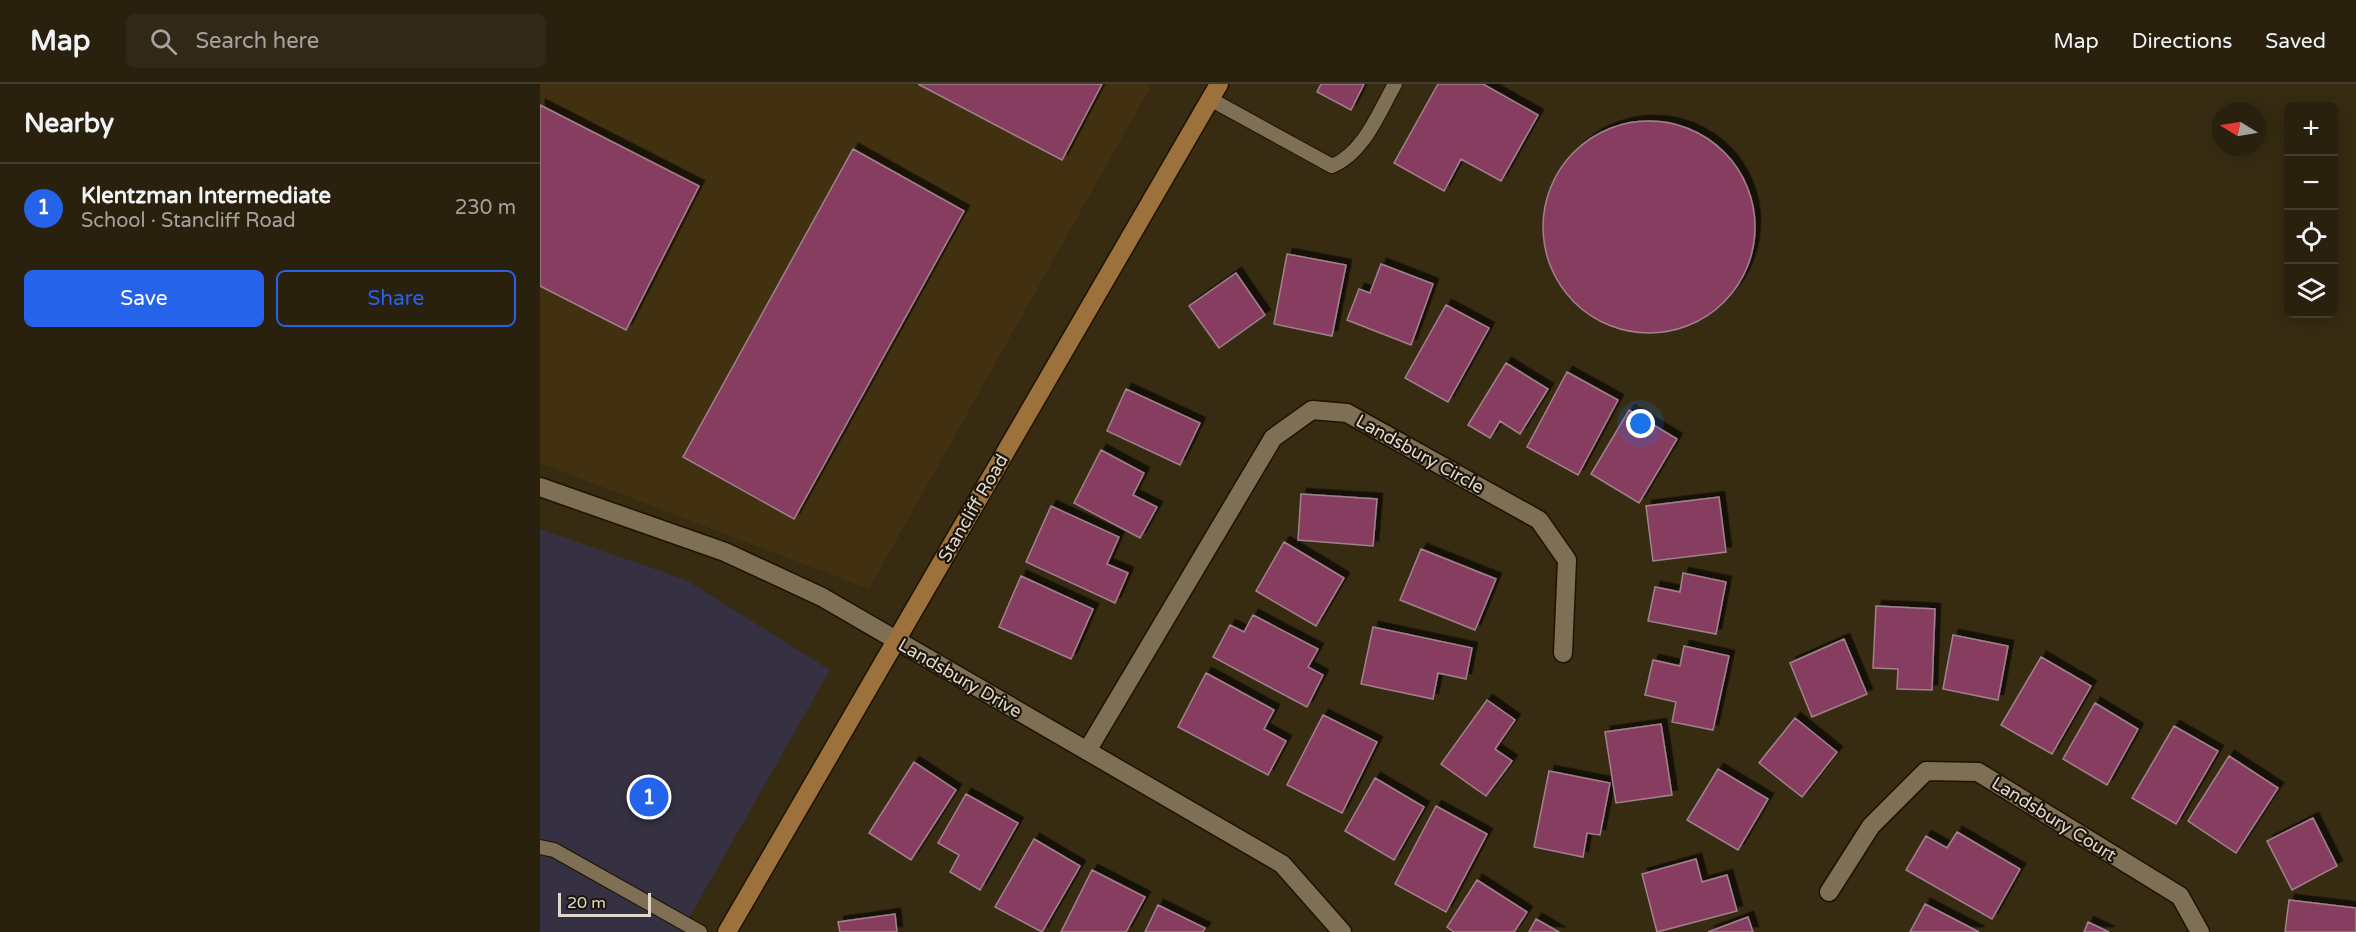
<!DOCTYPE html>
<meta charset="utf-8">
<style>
body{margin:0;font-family:"Varela Round",sans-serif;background:#312817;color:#f1f3f6}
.controls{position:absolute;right:18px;top:18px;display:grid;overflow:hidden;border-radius:9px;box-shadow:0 3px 15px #0003}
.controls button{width:54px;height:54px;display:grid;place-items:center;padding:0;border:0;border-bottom:2px solid #453e2e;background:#29200e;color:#f1f3f6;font:30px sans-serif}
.compass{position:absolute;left:1672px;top:18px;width:54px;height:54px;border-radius:50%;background:#29200e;box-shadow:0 3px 15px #0003;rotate:281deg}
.scale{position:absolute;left:18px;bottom:15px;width:93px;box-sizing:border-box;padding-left:6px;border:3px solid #e0d8c9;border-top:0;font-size:16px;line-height:21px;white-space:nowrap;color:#e0d8c9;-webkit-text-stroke:4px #1a140a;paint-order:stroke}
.you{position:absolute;left:1101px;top:340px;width:21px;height:21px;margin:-15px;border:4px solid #fff;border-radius:50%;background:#1a73e8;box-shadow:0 0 0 9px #1a73e833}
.badge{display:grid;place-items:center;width:39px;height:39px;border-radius:50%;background:#2563eb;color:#fff;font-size:20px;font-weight:700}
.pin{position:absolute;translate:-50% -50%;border:3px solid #fff;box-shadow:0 2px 6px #0006}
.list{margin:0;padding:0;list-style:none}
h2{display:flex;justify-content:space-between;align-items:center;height:78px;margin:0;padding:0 24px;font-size:26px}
h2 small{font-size:20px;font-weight:400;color:#a5a39e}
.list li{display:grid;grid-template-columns:39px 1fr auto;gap:18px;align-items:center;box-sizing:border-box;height:90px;padding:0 24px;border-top:2px solid #453e2e}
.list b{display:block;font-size:22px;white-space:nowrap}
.list p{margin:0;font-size:20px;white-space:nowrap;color:#a5a39e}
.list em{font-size:20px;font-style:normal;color:#a5a39e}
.actions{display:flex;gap:12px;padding:18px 24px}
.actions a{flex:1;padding:14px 0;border:2px solid #2563eb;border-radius:9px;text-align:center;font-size:21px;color:#2563eb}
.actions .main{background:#2563eb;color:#fff}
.icon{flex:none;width:33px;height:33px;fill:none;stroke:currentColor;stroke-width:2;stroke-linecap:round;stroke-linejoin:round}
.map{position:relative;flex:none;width:1816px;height:848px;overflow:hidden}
header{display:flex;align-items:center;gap:36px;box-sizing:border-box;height:84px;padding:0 30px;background:#29200e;border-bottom:2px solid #453e2e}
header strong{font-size:28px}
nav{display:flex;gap:33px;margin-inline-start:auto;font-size:21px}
.search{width:420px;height:54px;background:#312817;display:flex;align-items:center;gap:15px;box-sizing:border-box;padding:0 21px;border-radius:9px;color:#a5a39e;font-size:22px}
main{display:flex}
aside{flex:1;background:#29200e}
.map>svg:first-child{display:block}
.built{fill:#413110}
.education{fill:#353142}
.building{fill:#873c60;stroke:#a2818f;stroke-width:1.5;filter:url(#shadow)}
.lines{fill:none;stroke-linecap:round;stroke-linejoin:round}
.lane-casing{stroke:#1e1300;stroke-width:16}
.street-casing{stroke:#1e1300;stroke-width:21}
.secondary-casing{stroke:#1e1300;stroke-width:21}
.lane{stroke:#7f7055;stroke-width:14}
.street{stroke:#7f7055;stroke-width:18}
.secondary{stroke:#9c713b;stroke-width:18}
.labels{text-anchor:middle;stroke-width:4.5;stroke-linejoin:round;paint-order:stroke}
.street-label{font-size:18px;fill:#e0d8c9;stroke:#1a140a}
</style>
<header>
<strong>Map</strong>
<div class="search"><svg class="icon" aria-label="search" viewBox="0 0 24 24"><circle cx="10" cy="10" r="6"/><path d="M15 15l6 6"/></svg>Search here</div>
<nav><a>Map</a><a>Directions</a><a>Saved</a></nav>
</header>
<main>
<aside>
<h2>Nearby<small></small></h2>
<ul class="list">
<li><span class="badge">1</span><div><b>Klentzman Intermediate</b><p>School · Stancliff Road</p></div><em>230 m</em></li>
</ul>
<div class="actions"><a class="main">Save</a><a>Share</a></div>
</aside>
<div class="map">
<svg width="1816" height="848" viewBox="0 0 1816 848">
<defs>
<filter id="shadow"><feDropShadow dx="5.5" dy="-5.5" stdDeviation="0" flood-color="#0009"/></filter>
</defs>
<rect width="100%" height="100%" fill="#372b12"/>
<path class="built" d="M0,0H612L329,505L0,379Z"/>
<path class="education" d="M0,445L146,496L290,586L141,848H0Z"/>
<path class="building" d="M378,0H562L522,76Z
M781,0H824L811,26L777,8Z
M898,0H943L998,31L961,97L921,75L904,107L854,79Z
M0,21L159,102L86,246L0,202Z
M1003 143a106 106 0 1 1 212 0a106 106 0 1 1-212 0Z
M313,65L424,127L254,435L143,373Z
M747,170L806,181L792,252L734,240Z
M841,180L893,200L871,261L807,236L819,205L830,209Z
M696,189L725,231L679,264L649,222Z
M906,221L949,244L908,318L865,294Z
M966,279L1008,305L980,350L960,337L950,354L928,341Z
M1027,288L1078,316L1038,391L987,363Z
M586,305L660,339L640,381L567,347Z
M1089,326L1137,355L1099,419L1051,390Z
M561,366L604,389L593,411L617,423L600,454L534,419Z
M761,410L837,415L833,462L758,456Z
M1179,413L1186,468L1113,477L1106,422Z
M511,422L579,453L567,480L588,489L575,519L486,478Z
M744,458L804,494L776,542L716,507Z
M881,465L956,495L935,546L860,516Z
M1143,489L1186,498L1176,550L1108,537L1115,503L1140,508Z
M481,492L553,525L531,575L459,543Z
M1336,522L1395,525L1392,606L1357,605L1358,585L1333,584Z
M713,531L778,565L768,583L783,591L767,623L673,573L690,541L704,548Z
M833,543L932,564L926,595L898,589L893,615L821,600Z
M1413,551L1468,562L1458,616L1403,605Z
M1304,555L1327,610L1272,633L1250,579Z
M1144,562L1189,572L1173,646L1132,638L1136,618L1105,611L1113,576L1140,582Z
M1501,573L1551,602L1512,670L1461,641Z
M666,589L734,626L724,645L746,657L728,691L638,643Z
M947,616L975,636L955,665L972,677L946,712L901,680Z
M1555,619L1598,645L1567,701L1523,675Z
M783,631L837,658L802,729L747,701Z
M1255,634L1297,668L1262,713L1219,679Z
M1121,640L1132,711L1076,719L1065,648Z
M1634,642L1678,667L1636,740L1592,714Z
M1689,672L1738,704L1696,769L1648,737Z
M374,678L416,706L371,776L329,749Z
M1178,685L1228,715L1198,766L1147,736Z
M1009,687L1070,699L1060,751L1047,749L1043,773L994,763Z
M835,694L884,723L854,776L805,747Z
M426,710L478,739L440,806L410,788L419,771L398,759Z
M896,722L947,750L906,828L855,800Z
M1773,734L1797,782L1752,806L1727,757Z
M1417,748L1480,785L1452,835L1366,786L1386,752L1407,764Z
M494,755L540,782L502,848L455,823Z
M1156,775L1162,798L1187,791L1197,827L1117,848L1102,790Z
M552,786L605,813L586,848H521Z
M937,796L987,828L974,848H914L907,843Z
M1749,816L1816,824V848H1745Z
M1385,820L1439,848H1370Z
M618,821L665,844L663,848H605Z
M355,830L357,848H300L298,838Z
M1208,833L1213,848H1168Z
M996,835L1019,848H989Z
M1548,838L1569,848H1544Z"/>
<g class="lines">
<defs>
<path id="lane" d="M670,15L792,82C824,69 839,28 855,0
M0,763L14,766L160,848"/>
<path id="street" d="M0,403L185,468L282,513L742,780L802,848
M547,667L733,354L772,326L807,329L999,436L1027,476L1023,569
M1289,808L1331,742L1386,687L1438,688L1640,812L1660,848"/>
<path id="secondary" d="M187,848L679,0"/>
</defs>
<use href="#lane" class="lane-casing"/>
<use href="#street" class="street-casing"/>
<use href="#secondary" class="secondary-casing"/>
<use href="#lane" class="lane"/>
<use href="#street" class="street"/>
<use href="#secondary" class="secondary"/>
</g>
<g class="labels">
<g class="street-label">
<text transform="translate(880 370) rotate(29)" y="6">Landsbury Circle</text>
<text transform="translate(433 424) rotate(-60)" y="6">Stancliff Road</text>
<text transform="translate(420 594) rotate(30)" y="6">Landsbury Drive</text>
<text transform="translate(1514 735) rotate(32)" y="6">Landsbury Court</text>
</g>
</g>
</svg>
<div class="controls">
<button>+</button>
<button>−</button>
<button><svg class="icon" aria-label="locate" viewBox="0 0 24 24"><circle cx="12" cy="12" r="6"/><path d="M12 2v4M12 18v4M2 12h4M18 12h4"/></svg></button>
<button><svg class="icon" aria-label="layers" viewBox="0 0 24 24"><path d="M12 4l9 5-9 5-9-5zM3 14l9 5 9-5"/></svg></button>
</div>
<svg class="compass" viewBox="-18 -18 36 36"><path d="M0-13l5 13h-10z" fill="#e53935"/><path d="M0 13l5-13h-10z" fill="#a5a39e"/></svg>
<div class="scale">20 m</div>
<div class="you"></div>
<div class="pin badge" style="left:109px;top:713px">1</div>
</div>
</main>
